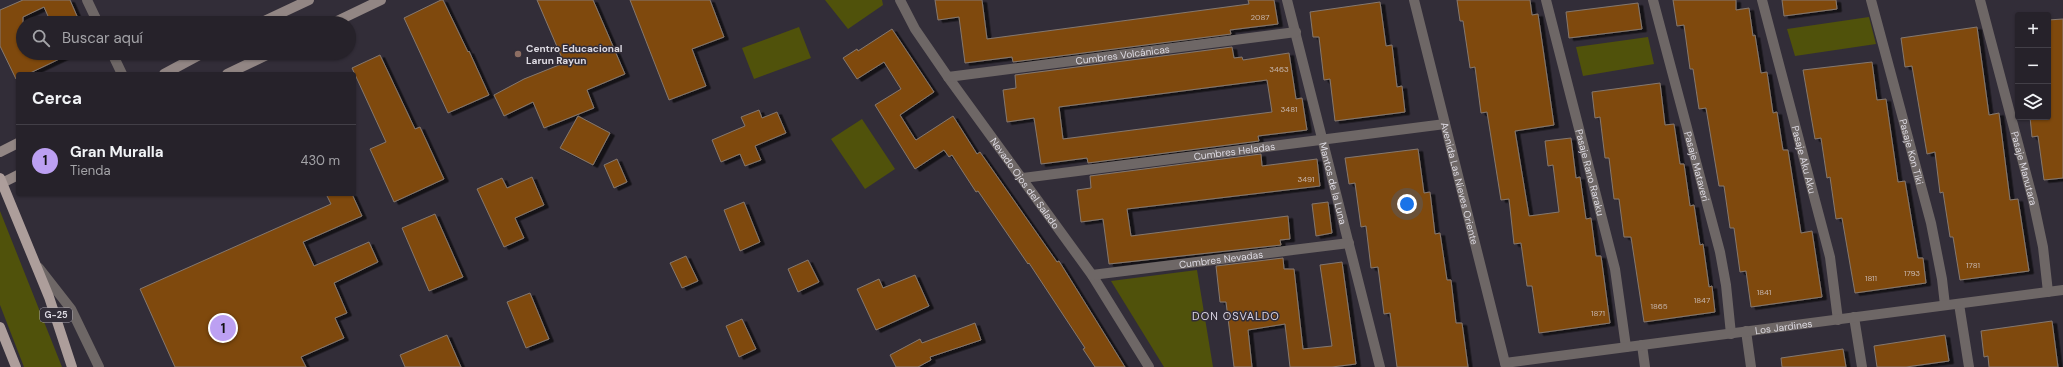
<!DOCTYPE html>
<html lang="es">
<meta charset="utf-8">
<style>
body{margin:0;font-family:"DM Sans",sans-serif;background:#2e2a32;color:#f1f3f6}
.controls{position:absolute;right:12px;top:12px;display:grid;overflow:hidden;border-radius:4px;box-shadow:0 1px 3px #0004}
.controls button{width:36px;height:36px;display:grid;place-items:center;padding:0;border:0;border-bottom:1px solid #423f47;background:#26222a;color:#f1f3f6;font:20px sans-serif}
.you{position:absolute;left:1407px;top:204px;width:14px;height:14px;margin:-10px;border:3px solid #fff;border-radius:50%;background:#1a73e8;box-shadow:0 0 0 6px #1a73e833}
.badge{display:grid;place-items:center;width:26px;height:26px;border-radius:50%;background:#bca0f2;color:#111;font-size:13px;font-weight:700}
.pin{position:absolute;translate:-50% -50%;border:2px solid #fff;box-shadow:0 1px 4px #0006}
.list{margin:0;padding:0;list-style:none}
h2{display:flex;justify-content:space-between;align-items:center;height:52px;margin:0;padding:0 16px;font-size:17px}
h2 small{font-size:13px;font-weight:400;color:#a4a4a8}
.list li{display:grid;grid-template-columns:26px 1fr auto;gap:12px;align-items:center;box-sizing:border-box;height:72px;padding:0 16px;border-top:1px solid #423f47}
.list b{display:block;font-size:15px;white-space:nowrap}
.list p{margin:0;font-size:13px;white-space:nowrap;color:#a4a4a8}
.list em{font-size:13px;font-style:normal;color:#a4a4a8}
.icon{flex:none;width:22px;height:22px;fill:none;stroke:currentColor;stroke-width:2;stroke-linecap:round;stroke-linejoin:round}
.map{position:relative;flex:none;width:2063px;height:367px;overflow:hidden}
.search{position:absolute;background:#26222a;box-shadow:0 1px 3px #0004;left:16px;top:16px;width:340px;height:44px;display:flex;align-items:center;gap:10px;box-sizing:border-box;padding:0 14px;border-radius:22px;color:#a4a4a8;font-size:15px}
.panel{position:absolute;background:#26222a;box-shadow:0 1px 3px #0004;left:16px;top:72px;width:340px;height:124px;border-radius:4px}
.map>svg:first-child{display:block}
.green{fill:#50520b}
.building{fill:#7f4a10;stroke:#85786e;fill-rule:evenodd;filter:url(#shadow)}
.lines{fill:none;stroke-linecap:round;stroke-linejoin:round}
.minor{stroke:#6e6766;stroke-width:10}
.tertiary{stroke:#6e6766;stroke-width:10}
.secondary{stroke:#928684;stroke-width:10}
.primary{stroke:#ad9e9b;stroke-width:10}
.education-dot{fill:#8d6e63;stroke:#322d38;stroke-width:1.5}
.labels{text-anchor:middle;stroke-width:3;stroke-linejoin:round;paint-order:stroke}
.number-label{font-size:8px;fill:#c6b6ae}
.shield{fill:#322d38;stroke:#aaa6af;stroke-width:1}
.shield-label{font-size:9px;font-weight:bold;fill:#dddae2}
.poi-label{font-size:10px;font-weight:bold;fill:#dddae2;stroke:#322d38;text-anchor:start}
.street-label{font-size:10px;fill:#dddae2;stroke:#322d38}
.neighbourhood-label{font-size:11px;letter-spacing:1px;fill:#dad4e3;stroke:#322d38}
</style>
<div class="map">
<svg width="2063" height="367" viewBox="0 0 2063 367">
<defs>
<filter id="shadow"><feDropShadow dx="4.5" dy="2.5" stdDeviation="0" flood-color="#0009"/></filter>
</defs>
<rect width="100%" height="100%" fill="#322d38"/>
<path class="green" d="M825,0H882L883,5L848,29Z
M1869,17L1876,44L1795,56L1787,29Z
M799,27L811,58L754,79L742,48Z
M1648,37L1654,64L1583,76L1576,47Z
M862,119L895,169L865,189L831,139Z
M0,211L60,362L62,367H24L0,305Z
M1197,270L1213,367H1164L1111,281Z"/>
<path class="building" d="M23,0H70L80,23H51L44,7L23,17V53H72L28,74H18V79H16L0,46V10Z
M441,0H443L468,52L469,51L489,95L448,113L404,18Z
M537,0H593L625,74L587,90L594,108L544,128L533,102L504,116L494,95L524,79L564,63Z
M630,0H710L724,37L692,49L706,86L669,100Z
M935,0H982L987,39L1249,4L1248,0H1274L1278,24L1230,30L1231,34L1013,62L1012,57L965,63L959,17L938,20Z
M1457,0H1530L1532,15L1538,14L1554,125L1515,131L1529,216L1559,212L1553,165L1548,166L1545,141L1571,138L1576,178L1580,177L1586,219L1591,218L1596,256H1601L1610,323L1539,333L1532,286H1527L1521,243L1514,244L1509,199L1501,200L1487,112L1481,113L1475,67L1470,68L1463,21H1460Z
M1673,0H1736V10L1749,8L1753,36L1755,35L1761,73L1767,72L1773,113L1777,112L1783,150H1788L1801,233L1812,231L1822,297L1751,307L1746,271L1740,272L1734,228H1730L1724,186H1719L1706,108L1699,109L1693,69H1690L1684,25L1677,26Z
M1782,0H1836L1837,9L1784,16Z
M1380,2L1386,46L1392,45L1397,87L1402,86L1405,112L1335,121L1330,79L1324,80L1319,37H1313L1310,12Z
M1638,3L1642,29L1569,38L1566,12Z
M2063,19V178L2044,180L2038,136L2032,137L2030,117H2048V20Z
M1977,27L1989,115L1999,113L2010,200L2018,199L2029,271L1960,280L1953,237H1950L1943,192L1940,193L1935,152L1927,154L1912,66L1905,67L1901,38Z
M892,29L934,92L900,115L915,139L916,140L953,116L977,154L980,152L1057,262L1059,261L1125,367H1095L1083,349L1085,348L1029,263L1028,264L978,191L976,192L952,155L949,157L944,150L915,169L875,105L901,89L884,62L857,79L843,58L857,49L858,51Z
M1232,47L1234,58L1242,57L1243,60L1289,53L1296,99L1302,98L1307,130L1258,136L1259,141L1088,163L1087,158L1041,164L1034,118L1007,122L1003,90L1016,88L1015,75ZM1267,80L1272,112L1063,139L1059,107Z
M380,55L415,129L420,127L444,179L394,202L370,149L386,142L352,68Z
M1872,62L1877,100L1886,99L1898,182L1905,181L1918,258H1923L1926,283L1855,293L1842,218L1836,219L1830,177L1827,178L1821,138L1815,139L1803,70Z
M1660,83L1665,125L1674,124L1680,164H1684L1690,206L1694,205L1700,245L1703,244L1709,287L1712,286L1715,312L1644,322L1631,237H1624L1619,199H1614L1609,158H1605L1600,117L1595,118L1592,92Z
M759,110L762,118L777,112L786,133L755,146L761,160L745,166L740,154L721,162L712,140L745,126L741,117Z
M578,116L610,133L593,165L560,148Z
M1418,149L1424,193L1430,192L1435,234L1440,233L1447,280H1451L1456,323H1462L1468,367H1397L1390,313L1384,314L1378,267L1371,268L1366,226L1361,227L1355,183L1349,184L1345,158Z
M1261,154L1262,166L1317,159L1320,186L1127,209L1131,236L1288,216L1290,239L1280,240L1281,245L1109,264L1103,219L1081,222L1077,190L1091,188L1090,176Z
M617,159L627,182L614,188L604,165Z
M532,177L544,205L515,218L524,238L504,247L477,189L502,178L507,188Z
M326,194H352L362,216L303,242L314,266L369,242L378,262L334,283L347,313L335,318L344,338L301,357L306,367H175L140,289L331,204Z
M744,202L760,242L740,251L724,210Z
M1328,202L1332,233L1316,236L1312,204Z
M435,214L463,277L429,291L402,228Z
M686,256L698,281L682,288L670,263Z
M1283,258L1284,269H1294L1303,349L1332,346L1320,265L1342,262L1356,364L1332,367H1290L1285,324L1248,330L1252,367H1234L1226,302H1220L1216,266Z
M808,260L819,282L798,292L788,269Z
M915,275L929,306L876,330L857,289L879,279L883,288Z
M530,293L549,339L526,348L507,302Z
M742,319L756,349L739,357L726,326Z
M2052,321L2058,367H1989L1988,356L1984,357L1981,331Z
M975,323L981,340L930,357L931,360L918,367H896L890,355L920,339L922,343Z
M447,335L461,367H405L400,355Z
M1945,335L1949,361L1906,367H1877L1874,346Z
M1843,349L1846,367H1782L1781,358Z"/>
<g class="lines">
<g class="minor">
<path d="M87,0L98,23"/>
<path id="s1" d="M900,0L915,29L948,77L1092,275L1149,367"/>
<path id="s2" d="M1287,0L1380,367"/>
<path id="s3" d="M1546,0L1615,269L1626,347"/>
<path id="s4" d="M1653,0L1720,252L1726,285L1731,334"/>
<path id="s5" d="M1762,0L1830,257L1838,320"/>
<path id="s6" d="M1871,0L1931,223L1942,279L1945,305"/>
<path id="s7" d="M1980,0L2033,200L2043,247L2048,292"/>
<path d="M112,53L122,74"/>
<path id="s8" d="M948,77L1296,32"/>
<path id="s9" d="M1023,178L1445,124"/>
<path d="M39,268L71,309L99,367"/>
<path id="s10" d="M1092,275L1349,243"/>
<path d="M1959,304L1969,367"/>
<path d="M1854,317L1862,367"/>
<path d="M1746,331L1751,367"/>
<path d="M1642,345L1645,367"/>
<path id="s11" d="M1505,363L2063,290"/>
</g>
<path class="tertiary" id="s12" d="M1414,0L1506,367"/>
<path class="secondary" d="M260,23L309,0
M333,23L381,0
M164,74L203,53
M227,74L271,53
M0,152L18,143
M0,184L18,175"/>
<path class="primary" d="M0,178L49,297L72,367
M0,327L16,367"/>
</g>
<circle class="education-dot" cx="518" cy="54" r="4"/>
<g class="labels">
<g class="number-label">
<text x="1260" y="20">2087</text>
<text x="1279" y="72">3463</text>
<text x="1289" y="112">3481</text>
<text x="1306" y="182">3491</text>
<text x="1973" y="268">1781</text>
<text x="1912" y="276">1793</text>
<text x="1871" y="281">1811</text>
<text x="1764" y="295">1841</text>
<text x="1702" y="303">1847</text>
<text x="1659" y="309">1865</text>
<text x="1598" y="316">1871</text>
</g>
<rect class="shield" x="40" y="308" width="32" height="14" rx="3"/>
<g class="shield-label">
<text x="56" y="318">G-25</text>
</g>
<g class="poi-label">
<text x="526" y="52">Centro Educacional<tspan x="526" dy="12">Larun Rayun</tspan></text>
</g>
<g class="street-label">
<text dy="4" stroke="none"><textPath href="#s8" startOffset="176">Cumbres Volcánicas</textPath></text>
<text dy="4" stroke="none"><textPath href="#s9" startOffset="213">Cumbres Heladas</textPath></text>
<text dy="4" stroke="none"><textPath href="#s6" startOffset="157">Pasaje Kon Tiki</textPath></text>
<text dy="4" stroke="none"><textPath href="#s5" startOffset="165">Pasaje Aku Aku</textPath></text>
<text dy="4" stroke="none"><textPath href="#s4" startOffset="172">Pasaje Mataveri</textPath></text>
<text dy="4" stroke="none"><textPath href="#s7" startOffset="174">Pasaje Manutara</textPath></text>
<text dy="4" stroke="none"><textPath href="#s3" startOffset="178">Pasaje Rano Raraku</textPath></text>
<text dy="4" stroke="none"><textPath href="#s1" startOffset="222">Nevado Ojos del Salado</textPath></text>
<text dy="4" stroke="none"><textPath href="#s2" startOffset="189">Mantos de la Luna</textPath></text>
<text dy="4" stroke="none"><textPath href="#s12" startOffset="189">Avenida Las Nieves Oriente</textPath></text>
<text dy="4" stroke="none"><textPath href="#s10" startOffset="130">Cumbres Nevadas</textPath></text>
<text dy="4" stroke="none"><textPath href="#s11" startOffset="281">Los Jardines</textPath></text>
</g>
<g class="neighbourhood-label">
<text x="1236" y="320">DON OSVALDO</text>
</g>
</g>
</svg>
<div class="controls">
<button>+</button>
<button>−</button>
<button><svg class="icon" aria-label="layers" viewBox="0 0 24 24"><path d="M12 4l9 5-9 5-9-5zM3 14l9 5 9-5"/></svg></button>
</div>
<div class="you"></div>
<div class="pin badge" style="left:223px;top:328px">1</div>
<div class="search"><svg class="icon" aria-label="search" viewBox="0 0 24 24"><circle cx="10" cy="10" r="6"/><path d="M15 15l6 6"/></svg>Buscar aquí</div>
<section class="panel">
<h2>Cerca<small></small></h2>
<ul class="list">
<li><span class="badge">1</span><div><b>Gran Muralla</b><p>Tienda</p></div><em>430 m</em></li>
</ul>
</section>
</div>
